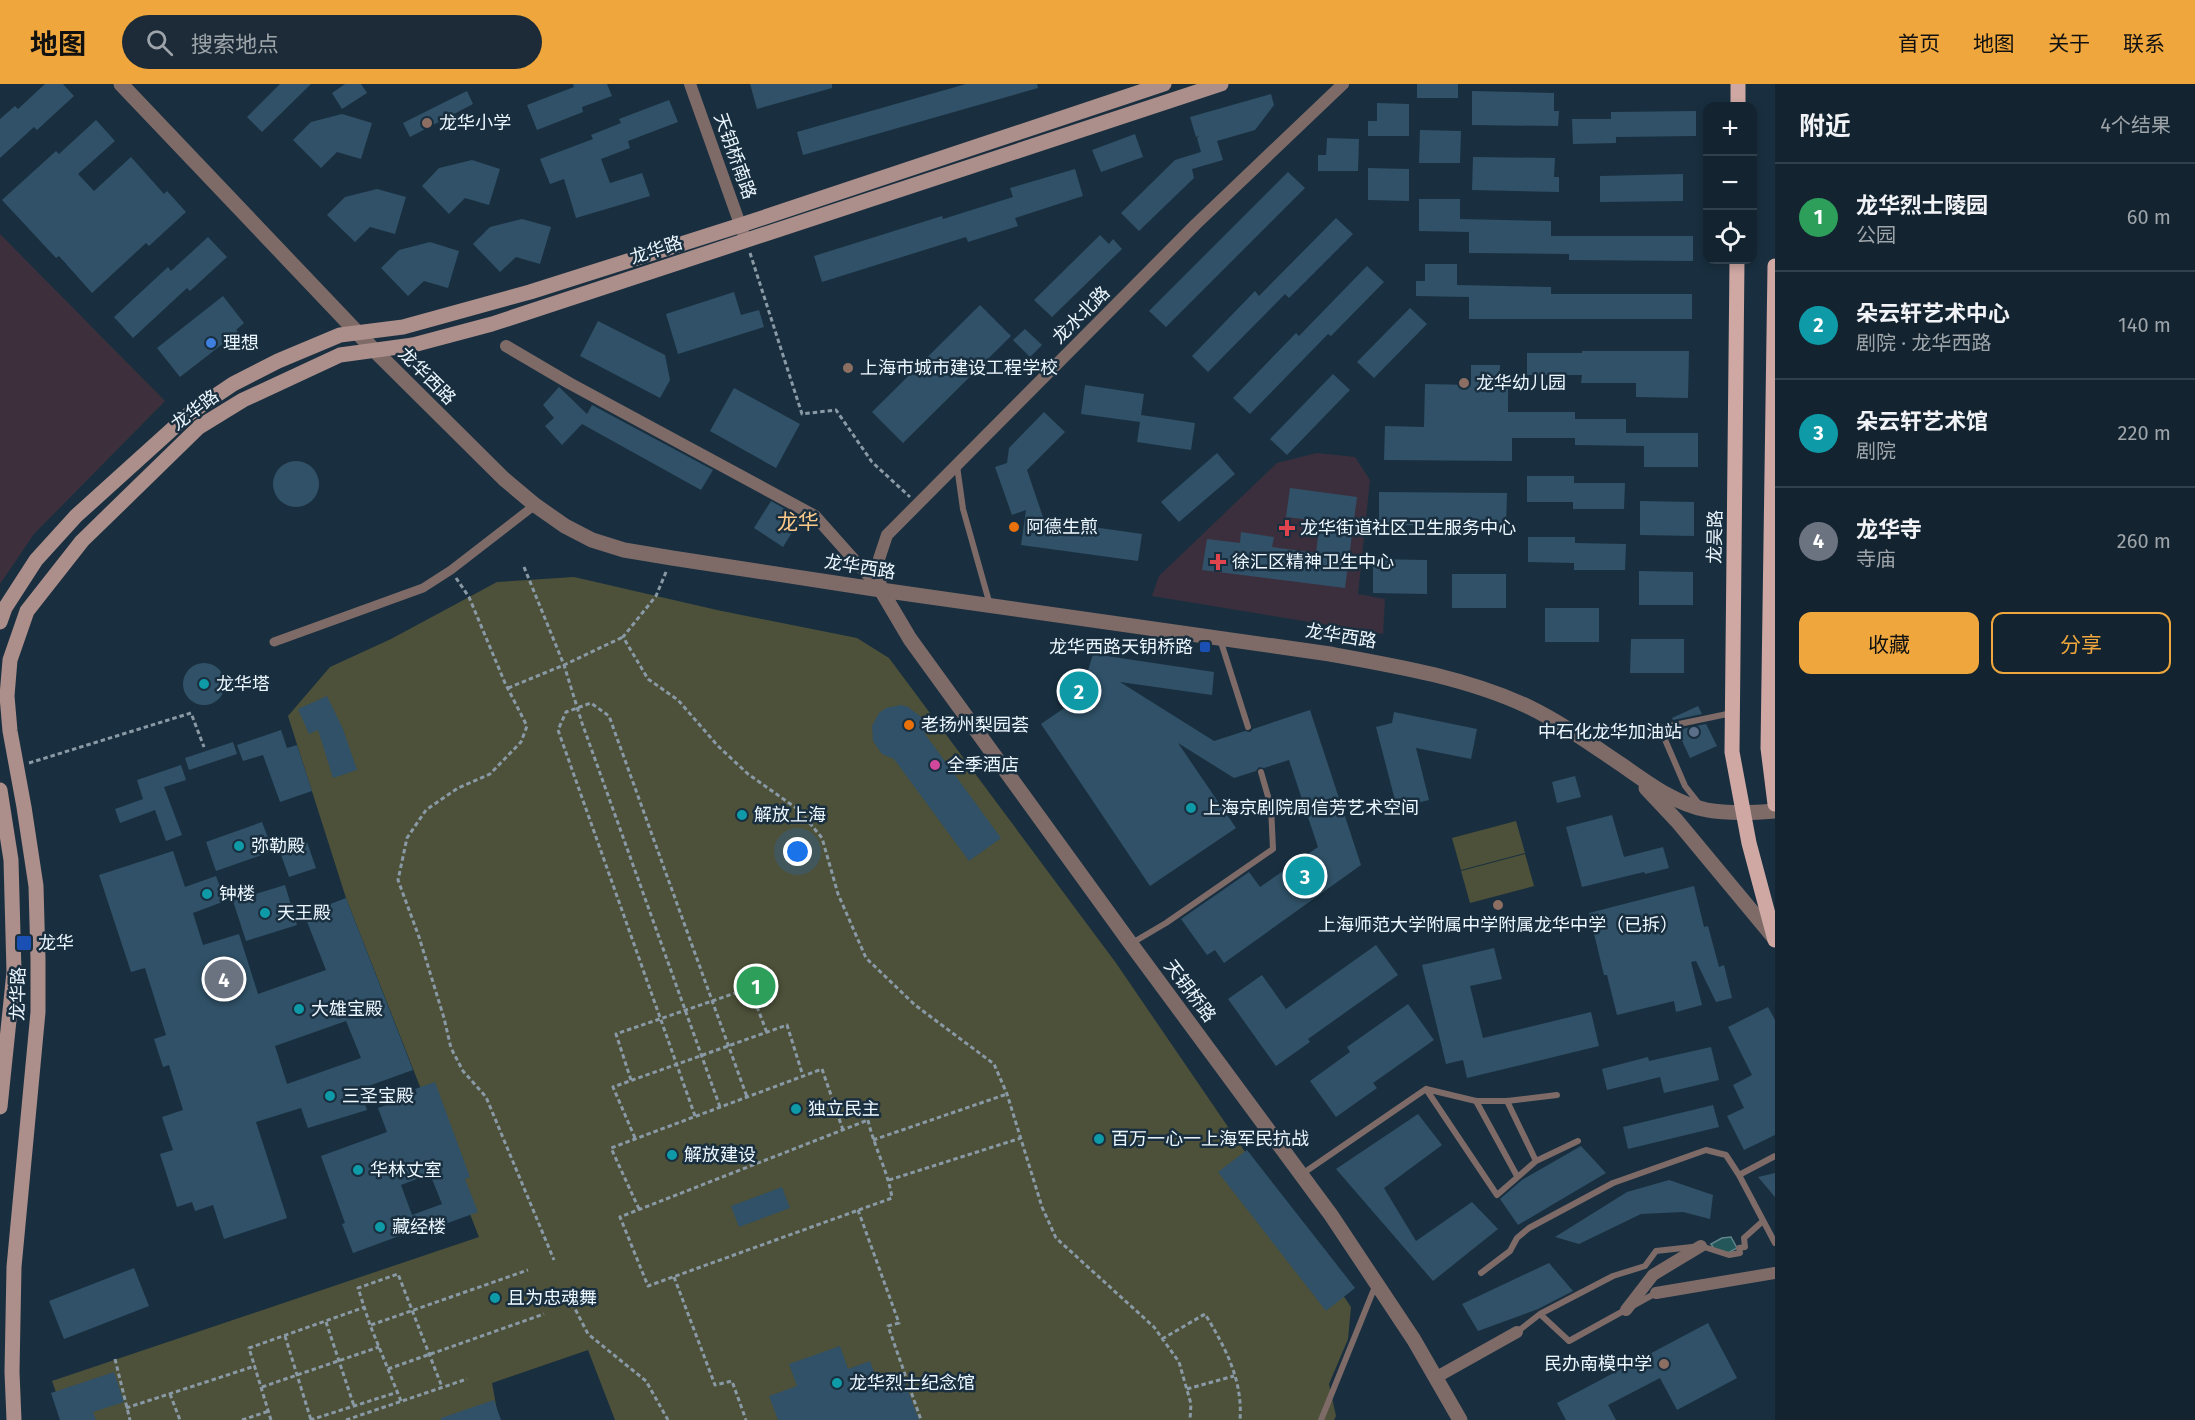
<!DOCTYPE html>
<html lang="zh">
<meta charset="utf-8">
<style>
body{margin:0;font-family:"Fira Sans","Noto Sans SC",sans-serif;background:#1c2b37;color:#f1f3f6}
.controls{position:absolute;right:18px;top:18px;display:grid;overflow:hidden;border-radius:12px;box-shadow:0 3px 9px #0003}
.controls button{width:54px;height:54px;display:grid;place-items:center;padding:0;border:0;border-bottom:2px solid #32404b;background:#13232f;color:#f1f3f6;font:30px sans-serif}
.you{position:absolute;left:798px;top:768px;width:21px;height:21px;margin:-15px;border:4px solid #fff;border-radius:50%;background:#1a73e8;box-shadow:0 0 0 9px #1a73e833}
.badge{display:grid;place-items:center;width:39px;height:39px;border-radius:50%;background:#efa73d;color:#fff;font-size:20px;font-weight:700}
.pin{position:absolute;translate:-50% -50%;border:3px solid #fff;box-shadow:0 2px 6px #0006}
.list{margin:0;padding:0;list-style:none}
h2{display:flex;justify-content:space-between;align-items:center;height:78px;margin:0;padding:0 24px;font-size:26px}
h2 small{font-size:20px;font-weight:400;color:#9da4aa}
.list li{display:grid;grid-template-columns:39px 1fr auto;gap:18px;align-items:center;box-sizing:border-box;height:108px;padding:0 24px;border-top:2px solid #32404b}
.list b{display:block;font-size:22px;white-space:nowrap}
.list p{margin:0;font-size:20px;white-space:nowrap;color:#9da4aa}
.list em{font-size:20px;font-style:normal;color:#9da4aa}
.actions{display:flex;gap:12px;padding:18px 24px}
.actions a{flex:1;padding:14px 0;border:2px solid #efa73d;border-radius:12px;text-align:center;font-size:21px;color:#efa73d}
.actions .main{background:#efa73d;color:#111}
.icon{flex:none;width:33px;height:33px;fill:none;stroke:currentColor;stroke-width:2;stroke-linecap:round;stroke-linejoin:round}
.map{position:relative;flex:none;width:1775px;height:1336px;overflow:hidden}
header{display:flex;align-items:center;gap:36px;box-sizing:border-box;height:84px;padding:0 30px;background:#efa73d;color:#111}
header strong{font-size:28px}
nav{display:flex;gap:33px;margin-inline-start:auto;font-size:21px}
.search{width:420px;height:54px;background:#1c2b37;display:flex;align-items:center;gap:15px;box-sizing:border-box;padding:0 21px;border-radius:33px;color:#9da4aa;font-size:22px}
main{display:flex}
aside{flex:1;background:#13232f}
.map>svg:first-child{display:block}
.commercial{fill:#3d2f3c}
.medical{fill:#3c2f3d}
.green{fill:#4d5139}
.water{fill:#24575a;stroke:#60878c;stroke-width:1.5}
.building{fill:#305167;fill-rule:evenodd}
.lines{fill:none;stroke-linecap:round;stroke-linejoin:round}
.path{stroke:#8999a5;stroke-width:3;stroke-dasharray:4.5 3;stroke-linecap:butt}
.service{stroke:#7e6b68;stroke-width:6}
.pedestrian{stroke:#7e6b68;stroke-width:9}
.minor{stroke:#7e6b68;stroke-width:12}
.tertiary{stroke:#7e6b68;stroke-width:15}
.secondary{stroke:#ac8e8a;stroke-width:15}
.primary{stroke:#cfa8a3;stroke-width:15}
.education-dot{fill:#8d6e63;stroke:#192f3f;stroke-width:2}
.shop-dot{fill:#3f7fe0;stroke:#192f3f;stroke-width:2}
.food-dot{fill:#e8710a;stroke:#192f3f;stroke-width:2}
.health-dot{fill:#e0444e;stroke:#192f3f;stroke-width:2}
.transit-dot{fill:#1a4fb4;stroke:#192f3f;stroke-width:2}
.culture-dot{fill:#0f9aa8;stroke:#192f3f;stroke-width:2}
.service-dot{fill:#5c6f8a;stroke:#192f3f;stroke-width:2}
.hotel-dot{fill:#d1479c;stroke:#192f3f;stroke-width:2}
.labels{text-anchor:middle;stroke-width:5;stroke-linejoin:round;paint-order:stroke}
.poi-label{font-size:18px;fill:#ecf7ff;stroke:#192f3f;text-anchor:start}
.street-label{font-size:18px;fill:#ecf7ff;stroke:#192f3f}
.quarter-label{font-size:21px;fill:#fdca89;stroke:#192f3f}
</style>
<header>
<strong>地图</strong>
<div class="search"><svg class="icon" aria-label="search" viewBox="0 0 24 24"><circle cx="10" cy="10" r="6"/><path d="M15 15l6 6"/></svg>搜索地点</div>
<nav><a>首页</a><a>地图</a><a>关于</a><a>联系</a></nav>
</header>
<main>
<div class="map">
<svg width="1775" height="1336" viewBox="0 0 1775 1336">
<rect width="100%" height="100%" fill="#192f3f"/>
<path class="commercial" d="M0,150L165,317L34,450L0,500Z"/>
<path class="medical" d="M1317,369L1355,373L1370,396L1358,510L1385,515L1383,550L1152,512L1159,492L1277,379Z"/>
<path class="green" d="M574,493L717,526L857,554L889,574L1116,879L1351,1223L1348,1255L1329,1300L1336,1332L1334,1336H615L588,1266L492,1299L498,1332L485,1336H66L52,1297L479,1153L346,814L288,632L330,583L391,555L497,498Z
M1516,737L1525,769L1461,786L1452,754Z
M1525,770L1534,802L1470,819L1461,787Z"/>
<path class="water" d="M1731,1153L1737,1164L1728,1169L1714,1165L1711,1160L1722,1154Z"/>
<path class="building" d="M45,0H63L74,12L37,46L34,43L0,74V35L15,22L18,25Z
M280,0H311L262,48L247,33Z
M345,0H361L367,9L342,25L332,9Z
M573,0H607L612,12L582,23L583,28L537,46L527,21L574,3Z
M750,0H832V4L757,25Z
M966,0H1037L1038,4L803,71L797,48Z
M1417,0H1458V14H1417Z
M467,7L473,20L410,53L403,39Z
M1472,7L1554,9V27H1559L1558,42L1472,41Z
M1271,10L1274,21L1255,46L1217,57L1223,76L1192,85L1194,94L1139,147L1121,129L1175,76L1201,68L1197,54L1199,52L1196,53L1190,33Z
M669,16L678,38L628,57L630,64L601,75L610,99L642,89L650,112L576,134L564,95L550,100L540,75L593,55L591,51L621,39L619,35Z
M1377,19L1409,20V52H1368V37H1377Z
M1696,27V52L1616,53V59L1573,60L1572,35H1611V28Z
M342,30L372,39L361,75L337,68L321,84L293,56L311,38Z
M96,36L115,57L78,90L94,107L131,73L164,110L167,107L186,128L149,162L146,159L92,209L59,172L56,174L2,116L56,67L59,70Z
M1420,46L1461,47L1460,79H1419Z
M1135,50L1143,73L1101,88L1092,66Z
M1327,54L1359,55L1358,87H1318V71H1326Z
M1473,73L1555,74L1554,93H1559V108L1472,106Z
M472,76L500,85L489,121L465,114L449,130L422,102L439,84Z
M1368,84L1409,85V117L1368,116Z
M1075,85L1083,112L1015,134L1018,142L968,158L966,153L822,198L814,172L942,132L943,135L1013,113L1010,104Z
M1288,88L1305,104L1166,243L1149,227Z
M1683,90V117L1600,118V92Z
M377,105L406,113L395,150L370,143L355,158L327,131L345,113Z
M1419,115H1460V135L1551,137V152H1693V177L1569,176V170L1469,169V148L1419,147Z
M1336,134L1353,150L1289,214L1285,210L1208,288L1192,272L1255,207L1259,212Z
M522,135L551,143L540,180L516,173L500,188L473,160L490,143Z
M1100,151L1109,160L1113,155L1122,165L1052,233L1034,216Z
M208,153L227,173L190,207L187,204L133,254L114,233L168,183L171,187Z
M430,158L459,167L448,204L424,197L408,212L381,184L399,166Z
M1425,180H1457V201L1551,203V210H1692V235H1469V213L1416,212V197H1425Z
M1367,182L1384,198L1331,252L1328,250L1250,330L1233,314L1296,249L1299,252Z
M734,208L741,231L759,226L764,243L678,270L666,230Z
M223,212L244,239L236,246L238,248L180,293L157,264Z
M980,221L1011,252L903,359L872,328Z
M1410,224L1427,240L1374,294L1357,278Z
M598,237L665,271L670,296L660,314L580,272Z
M1025,245L1042,261L1030,273L1013,256Z
M1582,267H1689L1688,314L1636,313V299H1581L1582,291H1527V269H1582Z
M1471,281H1500L1499,304H1508V328H1575V335H1626V349H1698V383H1644V362L1575,361V354H1512V377L1384,376L1385,342L1424,343L1425,300L1471,301Z
M1333,290L1350,306L1287,371L1270,355Z
M1085,301L1144,310L1141,331L1195,339L1191,366L1137,358L1140,338L1081,330Z
M559,303L587,330L592,321L713,386L701,406L582,340L562,361L545,342L554,334L543,321Z
M734,304L800,340L776,384L710,347Z
M1044,328L1065,348L1027,386L1044,436L1142,450L1138,477L1021,461L1026,426L1012,431L995,383L1007,379L1009,364Z
M1217,369L1235,390L1179,438L1161,418Z
M273 400a23 23 0 1 1 46 0a23 23 0 1 1-46 0Z
M1527,392H1574V399H1625L1624,425H1573V418H1527Z
M1290,404L1357,413L1345,504L1202,486L1207,455L1240,459L1241,448L1274,453L1272,463L1316,469L1320,437L1286,433Z
M1379,408L1507,409L1506,442L1379,441Z
M771,417L801,434L783,463L754,444Z
M1640,417L1694,418V452L1640,451Z
M1528,453H1575V459L1626,460L1625,486H1574V479L1528,478Z
M1373,475L1427,476V510L1373,509Z
M1639,487L1693,488V521H1639Z
M1452,490H1506V524H1452Z
M1545,524H1599V558H1545Z
M1631,555H1684V589H1630Z
M1093,570L1214,588L1212,611L1120,598L1214,657L1245,647L1250,648L1253,645L1310,626L1361,781L1224,879L1215,866L1207,871L1181,835L1249,788L1260,803L1318,763L1289,676L1264,684L1259,683L1256,687L1234,694L1178,659L1236,744L1150,802L1041,640L1092,605L1084,600Z
M183 600a21 21 0 1 1 42 0a21 21 0 1 1-42 0Z
M327,612L343,645L357,686L333,694L318,646L309,650L298,625Z
M901,621L908,623L920,632L924,639L925,650L1001,754L969,777L894,675L882,670L873,657L872,642L879,629L886,624Z
M1698,622L1702,630L1673,636L1672,634Z
M1394,628L1477,645L1471,675L1416,664L1429,716L1397,724L1376,643L1392,639Z
M1706,640L1717,662L1690,674L1677,646Z
M281,646L287,664L297,661L312,707L280,718L263,671L243,677L237,661Z
M233,658L237,670L189,686L185,674Z
M181,681L186,696L164,703L182,751L166,757L155,726L120,739L115,725L143,715L137,696Z
M1575,692L1581,713L1557,719L1552,698Z
M1612,731L1624,773L1663,763L1669,784L1645,790L1644,788L1582,803L1566,743Z
M262,738L273,767L216,787L206,758Z
M307,758L316,784L289,793L280,768Z
M173,767L185,803L216,792L225,817L193,829L203,861L239,850L258,910L326,886L304,830L346,814L413,986L360,1005L367,1026L308,1044L301,1024L256,1038L287,1134L224,1155L213,1121L195,1127L192,1118L177,1123L160,1070L173,1066L162,1033L183,1026L169,981L163,983L154,955L166,951L145,884L131,888L99,791ZM346,937L361,974L287,1000L275,962Z
M285,801L297,841L246,857L233,817Z
M1694,802L1704,843L1708,842L1719,883L1724,881L1732,914L1716,918L1696,877L1691,878L1702,921L1676,928L1674,917L1617,931L1607,891H1604L1589,829Z
M1376,861L1398,891L1308,955L1310,958L1276,982L1228,915L1262,891L1286,925Z
M1494,864L1502,895L1470,902L1483,954L1591,928L1599,962L1467,994L1463,976L1446,980L1422,881Z
M1408,920L1434,956L1373,999L1377,1004L1336,1033L1310,997L1350,968L1347,963Z
M1768,923L1775,936V1051L1744,1066L1727,1032L1744,1024L1733,1001L1752,991L1728,943Z
M1711,963L1719,996L1664,1009L1660,993L1607,1006L1602,985L1648,973L1649,977Z
M435,998L470,1093L465,1095L478,1128L434,1144L432,1140L353,1169L342,1140L345,1139L321,1072L387,1048L378,1024L417,1010L415,1005ZM430,1090L442,1120L412,1131L401,1101Z
M1713,1021L1719,1043L1628,1065L1623,1043Z
M1418,1030L1442,1061L1384,1104L1416,1157L1472,1118L1498,1145L1433,1197L1336,1085Z
M1581,1062L1606,1089L1518,1141L1500,1115L1522,1096Z
M1247,1066L1355,1204L1326,1227L1218,1088Z
M1775,1089V1113L1758,1093Z
M1669,1096L1713,1111L1710,1135L1683,1128L1641,1130L1579,1160L1555,1153L1627,1108Z
M782,1103L790,1124L739,1143L731,1122Z
M1549,1179L1573,1207L1538,1225L1478,1247L1462,1220Z
M134,1184L149,1222L64,1255L49,1217Z
M1708,1239L1737,1294L1677,1326L1660,1294L1608,1321L1616,1336H1566L1557,1319Z
M840,1262L848,1285L870,1277L880,1304L904,1296L919,1336H778L769,1312L797,1302L789,1280Z
M114,1288L124,1318L93,1328L96,1336H60L51,1309Z
M494,1316L501,1336H441V1334Z"/>
<g class="lines">
<path class="path" d="M750,169L802,330L836,326L872,378L910,413
M524,483L564,581L582,639L720,1023
M666,488L656,512L623,553L648,595L678,616L718,662L748,690L799,726L822,754L838,810L866,874L915,921L994,980L1007,1010L1042,1123L1056,1154L1154,1243L1179,1278L1191,1320L1190,1336
M456,494L469,513L505,599L527,642L521,658L490,690L458,704L426,726L407,754L398,796L419,853L444,934L451,964L463,987L486,1013L554,1176
M508,604L564,581L623,553
M29,679L191,629L204,663
M631,996L616,950L750,904L767,949
M695,1032L558,646L566,628L591,619L609,632L747,1013
M868,1036C874,1063 888,1087 892,1114L648,1202L620,1133Z
M635,1054L613,1003L787,941L803,992
M873,1056L1007,1010
M889,1096L1021,1054
M639,1125L611,1064L822,985L843,1046
M858,1126L899,1239L888,1242L921,1336
M674,1193L715,1301L732,1297L746,1336
M572,1219L588,1250L646,1297L668,1336
M326,1238L354,1322
M371,1241L528,1186
M285,1252L311,1336
M1162,1255L1205,1230C1225,1263 1243,1296 1240,1336
M115,1275L130,1336
M388,1285L544,1230
M262,1303L379,1263
M1187,1305L1234,1292
M170,1310L180,1336
M401,1317L370,1241L358,1204L398,1190L442,1303
M126,1324L255,1282
M242,1336L269,1327
M271,1336L249,1264L365,1223
M310,1336L398,1308
M346,1336L467,1295"/>
<path class="service" d="M957,382L963,425L990,521
M1220,555L1248,643
M1700,721L1685,702L1660,644L1732,629
M1132,859L1166,839L1273,765L1271,723L1261,688
M1426,1005L1497,1111L1536,1077
M1476,1017L1517,1092
M1507,1017L1536,1077L1578,1057
M1302,1090L1426,1005L1476,1017H1507L1557,1011
M1739,1091L1775,1159
M1481,1189L1510,1167L1517,1154L1529,1144L1613,1099L1706,1066L1726,1071L1739,1091L1775,1072
M1540,1230L1569,1257L1656,1209
M1517,1248L1540,1230L1613,1192L1645,1182L1656,1167L1701,1162L1729,1171L1740,1169L1739,1164L1745,1163L1744,1154L1763,1137
M1321,1336L1376,1200"/>
<path class="pedestrian" d="M274,558L423,504L451,486L535,421"/>
<path class="minor" d="M690,0L746,157
M506,262L569,299L815,432L881,506
M881,506L879,475L887,451L1196,140L1343,0
M1656,1209L1775,1189
M1626,1226L1653,1191L1701,1162
M1435,1294L1517,1248"/>
<path class="tertiary" d="M121,0L373,265L504,395L535,421L565,442L592,456L624,466L672,474L881,506L1330,570C1397,582 1467,594 1529,623C1562,639 1592,661 1622,681C1648,699 1675,720 1707,726C1729,730 1752,729 1775,727
M881,506L910,555L1131,860L1331,1131L1414,1256L1460,1336
M1646,704L1677,737L1775,855"/>
<path class="secondary" d="M0,538L5,524L36,476L76,432L190,329L233,300L278,277L340,251L403,243L530,208L741,141L1164,0
M0,706L11,776L14,888L0,1023
M14,1336L12,1288L14,1183L38,928V876L36,802L24,723L10,647L7,612L10,576L27,527L82,457L199,343L243,316L340,271L413,261L492,240L1221,0"/>
<path class="primary" d="M1738,22V0
M1737,176L1732,668L1749,759L1775,856
M1775,182L1768,664L1775,720"/>
</g>
<g class="education-dot">
<circle cx="427" cy="39" r="6"/>
<circle cx="848" cy="284" r="6"/>
<circle cx="1464" cy="299" r="6"/>
<circle cx="1498" cy="821" r="6"/>
<circle cx="1664" cy="1280" r="6"/>
</g>
<circle class="shop-dot" cx="211" cy="259" r="6"/>
<g class="food-dot">
<circle cx="1014" cy="443" r="6"/>
<circle cx="909" cy="641" r="6"/>
</g>
<g class="health-dot">
<path d="M1284 435h6v6h6v6h-6v6h-6v-6h-6v-6h6z"/>
<path d="M1215 469h6v6h6v6h-6v6h-6v-6h-6v-6h6z"/>
</g>
<g class="transit-dot">
<rect x="1199" y="557" width="12" height="12" rx="3"/>
<rect x="16" y="851" width="16" height="16" rx="3"/>
</g>
<g class="culture-dot">
<circle cx="204" cy="600" r="6"/>
<circle cx="1191" cy="724" r="6"/>
<circle cx="742" cy="731" r="6"/>
<circle cx="239" cy="762" r="6"/>
<circle cx="207" cy="810" r="6"/>
<circle cx="265" cy="829" r="6"/>
<circle cx="299" cy="925" r="6"/>
<circle cx="330" cy="1012" r="6"/>
<circle cx="796" cy="1025" r="6"/>
<circle cx="1099" cy="1055" r="6"/>
<circle cx="672" cy="1071" r="6"/>
<circle cx="358" cy="1086" r="6"/>
<circle cx="380" cy="1143" r="6"/>
<circle cx="495" cy="1214" r="6"/>
<circle cx="837" cy="1299" r="6"/>
</g>
<circle class="service-dot" cx="1694" cy="648" r="6"/>
<circle class="hotel-dot" cx="935" cy="681" r="6"/>
<g class="labels">
<g class="poi-label">
<text x="439" y="45">龙华小学</text>
<text x="223" y="265">理想</text>
<text x="860" y="290">上海市城市建设工程学校</text>
<text x="1476" y="305">龙华幼儿园</text>
<text x="1026" y="449">阿德生煎</text>
<text x="1300" y="450">龙华街道社区卫生服务中心</text>
<text x="1232" y="484">徐汇区精神卫生中心</text>
<text x="1193" y="569" text-anchor="end">龙华西路天钥桥路</text>
<text x="216" y="606">龙华塔</text>
<text x="921" y="647">老扬州梨园荟</text>
<text x="1682" y="654" text-anchor="end">中石化龙华加油站</text>
<text x="947" y="687">全季酒店</text>
<text x="1203" y="730">上海京剧院周信芳艺术空间</text>
<text x="754" y="737">解放上海</text>
<text x="251" y="768">弥勒殿</text>
<text x="219" y="816">钟楼</text>
<text x="277" y="835">天王殿</text>
<text x="1498" y="847" text-anchor="middle">上海师范大学附属中学附属龙华中学（已拆）</text>
<text x="38" y="865">龙华</text>
<text x="311" y="931">大雄宝殿</text>
<text x="342" y="1018">三圣宝殿</text>
<text x="808" y="1031">独立民主</text>
<text x="1111" y="1061">百万一心一上海军民抗战</text>
<text x="684" y="1077">解放建设</text>
<text x="370" y="1092">华林丈室</text>
<text x="392" y="1149">藏经楼</text>
<text x="507" y="1220">且为忠魂舞</text>
<text x="1652" y="1286" text-anchor="end">民办南模中学</text>
<text x="849" y="1305">龙华烈士纪念馆</text>
</g>
<g class="street-label">
<text transform="translate(735 72) rotate(70)" y="6">天钥桥南路</text>
<text transform="translate(656 166) rotate(-18)" y="6">龙华路</text>
<text transform="translate(1081 231) rotate(-45)" y="6">龙水北路</text>
<text transform="translate(427 292) rotate(45)" y="6">龙华西路</text>
<text transform="translate(195 326) rotate(-37)" y="6">龙华路</text>
<text transform="translate(1715 453) rotate(-89)" y="6">龙吴路</text>
<text transform="translate(860 483) rotate(9)" y="6">龙华西路</text>
<text transform="translate(1341 552) rotate(9)" y="6">龙华西路</text>
<text transform="translate(1190 907) rotate(53)" y="6">天钥桥路</text>
<text transform="translate(18 910) rotate(-89)" y="6">龙华路</text>
</g>
<g class="quarter-label">
<text x="798" y="445">龙华</text>
</g>
</g>
</svg>
<div class="controls">
<button>+</button>
<button>−</button>
<button><svg class="icon" aria-label="locate" viewBox="0 0 24 24"><circle cx="12" cy="12" r="6"/><path d="M12 2v4M12 18v4M2 12h4M18 12h4"/></svg></button>
</div>
<div class="you"></div>
<div class="pin badge" style="left:756px;top:902px;background:#2e9e5b">1</div>
<div class="pin badge" style="left:1079px;top:607px;background:#0f9aa8">2</div>
<div class="pin badge" style="left:1305px;top:792px;background:#0f9aa8">3</div>
<div class="pin badge" style="left:224px;top:895px;background:#6b7280">4</div>
</div>
<aside>
<h2>附近<small>4个结果</small></h2>
<ul class="list">
<li><span class="badge" style="background:#2e9e5b">1</span><div><b>龙华烈士陵园</b><p>公园</p></div><em>60 m</em></li>
<li><span class="badge" style="background:#0f9aa8">2</span><div><b>朵云轩艺术中心</b><p>剧院 · 龙华西路</p></div><em>140 m</em></li>
<li><span class="badge" style="background:#0f9aa8">3</span><div><b>朵云轩艺术馆</b><p>剧院</p></div><em>220 m</em></li>
<li><span class="badge" style="background:#6b7280">4</span><div><b>龙华寺</b><p>寺庙</p></div><em>260 m</em></li>
</ul>
<div class="actions"><a class="main">收藏</a><a>分享</a></div>
</aside>
</main>
